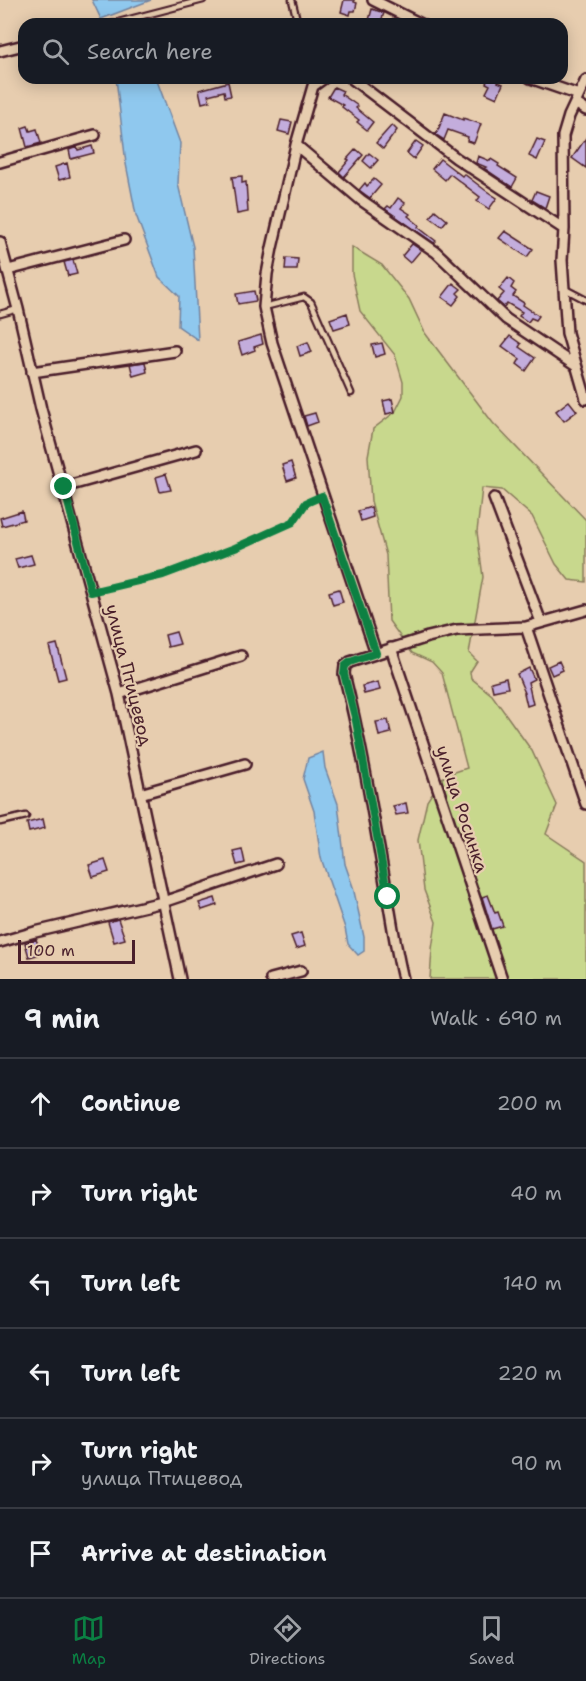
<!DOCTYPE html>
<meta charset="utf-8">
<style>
body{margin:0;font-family:"Shantell Sans",sans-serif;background:#242831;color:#f1f3f6}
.scale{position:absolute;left:18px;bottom:15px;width:117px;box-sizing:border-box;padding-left:6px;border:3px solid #4a1f2b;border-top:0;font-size:16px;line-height:21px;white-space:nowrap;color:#4a1f2b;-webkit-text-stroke:4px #e7cdaf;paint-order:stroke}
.stop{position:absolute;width:18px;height:18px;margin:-14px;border:4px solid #0b8043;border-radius:50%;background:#fff}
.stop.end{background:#0b8043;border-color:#fff;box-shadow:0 2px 6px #0008}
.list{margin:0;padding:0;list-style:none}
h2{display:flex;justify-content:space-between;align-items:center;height:78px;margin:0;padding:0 24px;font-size:26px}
h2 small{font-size:20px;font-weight:400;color:#9ea1a6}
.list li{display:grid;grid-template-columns:39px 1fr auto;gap:18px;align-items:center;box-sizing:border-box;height:90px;padding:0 24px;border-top:2px solid #363941}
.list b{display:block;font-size:22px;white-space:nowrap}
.list p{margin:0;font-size:20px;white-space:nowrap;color:#9ea1a6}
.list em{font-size:20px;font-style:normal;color:#9ea1a6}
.icon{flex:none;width:33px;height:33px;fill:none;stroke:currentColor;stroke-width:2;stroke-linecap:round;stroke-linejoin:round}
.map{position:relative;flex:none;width:586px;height:979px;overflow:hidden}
.search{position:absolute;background:#171b24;box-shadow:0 3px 15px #0003;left:18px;right:18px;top:18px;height:66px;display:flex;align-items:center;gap:15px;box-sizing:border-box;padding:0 21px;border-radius:18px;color:#9ea1a6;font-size:22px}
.sheet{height:618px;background:#171b24}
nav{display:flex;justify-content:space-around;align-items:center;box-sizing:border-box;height:84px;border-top:2px solid #363941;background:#171b24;font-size:16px;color:#9ea1a6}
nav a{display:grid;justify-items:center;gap:3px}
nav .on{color:#0b8043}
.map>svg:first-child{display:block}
.green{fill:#c8d88d;stroke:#897c5c;stroke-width:1.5}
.water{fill:#8fc8ee;stroke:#7384a0;stroke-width:1.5}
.building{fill:#c3addc;stroke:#4a1f2b;stroke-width:1.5}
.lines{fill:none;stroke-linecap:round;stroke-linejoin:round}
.lane-casing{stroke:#4a1f2b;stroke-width:9}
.street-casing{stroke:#4a1f2b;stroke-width:14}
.path{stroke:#4a1f2b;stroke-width:1.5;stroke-dasharray:4.5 4.5;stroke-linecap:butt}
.lane{stroke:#e7cdaf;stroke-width:4.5}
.street{stroke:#e7cdaf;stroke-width:9}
.route{stroke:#0b8043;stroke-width:8}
.labels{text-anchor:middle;stroke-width:4.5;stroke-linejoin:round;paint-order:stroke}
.street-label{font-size:18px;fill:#4a1f2b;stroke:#e7cdaf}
</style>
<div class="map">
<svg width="586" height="979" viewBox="0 0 586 979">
<rect width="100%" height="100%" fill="#e7cdaf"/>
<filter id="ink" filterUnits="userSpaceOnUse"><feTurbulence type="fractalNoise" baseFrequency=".0167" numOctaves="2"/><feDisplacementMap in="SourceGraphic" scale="12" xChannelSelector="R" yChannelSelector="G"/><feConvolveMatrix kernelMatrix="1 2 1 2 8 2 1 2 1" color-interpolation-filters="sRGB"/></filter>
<g filter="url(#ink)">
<path class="green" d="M352,247L382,265L409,299L425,333L493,423L586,520V582L569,580L556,564L532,516L502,490L482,488L477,532L483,577L469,653L477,661L470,672L471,678L492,695L532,751L557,805L546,834L586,861V979H430L432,949L436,922L424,890L418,840L427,801L442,778L449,774L467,768L442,673L432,662L412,653L389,621L386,555L371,501L368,456L373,429L395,412L403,396V382L395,355L360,311L352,274Z"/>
<path class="water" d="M92,0H151L101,19Z
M116,78H156L180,143L178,184L193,247L198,340L178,326L179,296L159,277L136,215L126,164Z
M323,752L325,768L338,804L345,864L353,887L364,937V951L358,955L348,944L345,928L321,858L314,811L303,779L308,758Z"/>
<path class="building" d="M344,0H354V2L357,3L355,11H351L350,15L341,12Z
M372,9L384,13L380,24H368Z
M489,78H500L498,82L503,84L497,98L486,93L490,85L486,83Z
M228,82L231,96L225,97L224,91L208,95L210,101L202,103L199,90Z
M334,87L343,91L341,94L358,106L356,108L373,122L367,130L357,122L359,120L342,107L343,105L328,97Z
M445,113L463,120V118L481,124L474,143L467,141L468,137L448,130L444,140L436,135Z
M281,120L292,122L289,134L278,131Z
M392,125L397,130L383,149L376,143Z
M28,126L30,131L37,129L41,143L27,147L22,128Z
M586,138V168L572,158Z
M537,139L545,142L537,160L529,156Z
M416,141L423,146L414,159L407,153Z
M92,146L94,153L71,159L69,150L77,147L78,150Z
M356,149L363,155L344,177L339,172L349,160L347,159Z
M369,153L378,160L371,168L363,161Z
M478,156L490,161L491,159L499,164L498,166L517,178L512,187L484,168L486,167L476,163Z
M440,159L462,176L464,174L485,190L497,198L489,209L477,201L480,197L450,174L445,180L432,169Z
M67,163L70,177L59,180L55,167Z
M242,176V183L246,182L248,212L237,214L232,177Z
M374,179L381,185L370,198L359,190L365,183L367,186Z
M536,191L549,196L545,208L532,200Z
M398,198L405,203L401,208L410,214L408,216L419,225L418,227L436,241L434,243L385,209L388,206L391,208Z
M435,210L447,220L442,226L430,217Z
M505,231L533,249L527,257L499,238Z
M412,244L421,250L410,263L402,256Z
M286,258L298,259L297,270H285Z
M73,260L77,274L68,276L64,262Z
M508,278L514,283L511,288L516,292L513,296L524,303L523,305L539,316L536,320L531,318L528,322L519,316L522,312L507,303L504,307L497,301L504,293L499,289Z
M453,283L461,289L457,293L460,296L453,305L442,297Z
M254,291L256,301L238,304L236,294Z
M347,313L350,324L334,329L330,319Z
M261,335L263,344L254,347L255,350L242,355L238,342Z
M510,336L521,344L519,347L535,358L526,371L517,364L520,359L502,346Z
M308,342L312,352L300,356L297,346Z
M382,343L385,354L375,357L372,345Z
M145,362L147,372L133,376L130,364Z
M392,399L395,412L386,414L383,401Z
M569,401L577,411L564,421L556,411Z
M315,413L318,422L307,426L304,416Z
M291,462L296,478L287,481L282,465Z
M166,474L171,490L160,492L156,477Z
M371,507L373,517L361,521L358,511Z
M22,511L24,520L2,526L0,518Z
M31,555L34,564L18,568L15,559Z
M339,589L343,602L333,605L329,592Z
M176,632L180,644L168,647L165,635Z
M57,644L66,678L58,680L49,646Z
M559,661L563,670L552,675L548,666Z
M529,668L534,679L528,682L533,704L527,706L524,693H525L517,674Z
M506,678L508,688L493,691L491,682Z
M378,682L380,690L364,694L362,686Z
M388,720L391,733L379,736L376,722Z
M406,803L408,813L396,815L393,806Z
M43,819L45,828L29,832L27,823Z
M242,849L245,863L237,865L233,851Z
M105,860L109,872L93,877L89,865Z
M488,895L495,913L498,912L503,926L492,929L482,897Z
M215,898L217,905L202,910L199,903Z
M118,919L125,939L114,942L108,922Z
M301,933L305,946L296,949L291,936Z
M36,939L41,954L29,957L25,943Z"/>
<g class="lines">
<defs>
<path id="lane" d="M292,0L298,24
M111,24L203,0
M565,289L586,300
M264,307L304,297L311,302L351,393
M0,314L18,309
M0,822L26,816"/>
<path id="street" d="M373,0L421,24
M0,51L24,45
M324,78L313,86L296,145L272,248L267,274L264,307L272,343L376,653
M351,78L456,158L564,229
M530,78L579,95
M586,80L569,116L563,136L564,229L562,260L567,333L586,399
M575,103L586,110
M296,145L361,200L436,252L506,319L576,366
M0,162L95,135
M0,242L18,309L41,409L119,694L180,979
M8,270L124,240
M32,372L175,351
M64,487L196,450
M494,498L541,622
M526,627L586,804
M391,648L502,979
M119,694L241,656
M140,794L245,764
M0,942L35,932L163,902L276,864
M271,979L301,971
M403,979C396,951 392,922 387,894C374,820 362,746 344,674L345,666L350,662L428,637L457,630L526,627L586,610"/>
</defs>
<use href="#lane" class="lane-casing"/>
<use href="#street" class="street-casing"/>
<path class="path" d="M100,590L163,575L235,548L293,522L306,503L315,499"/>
<use href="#lane" class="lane"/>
<use href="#street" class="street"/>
</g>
</g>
<g class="lines" filter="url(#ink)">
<path class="route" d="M64,487L91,592L163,575L235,548L293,522L306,503L322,496L376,653L350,662L345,666L344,674L356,721L388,897"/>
</g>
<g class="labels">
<g class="street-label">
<text transform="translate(129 675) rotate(76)" y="6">улица Птицевод</text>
<text transform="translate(462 809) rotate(72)" y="6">улица Росинка</text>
</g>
</g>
</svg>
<div class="scale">100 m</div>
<div class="stop" style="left:388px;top:897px"></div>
<div class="stop end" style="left:64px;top:487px"></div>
<div class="search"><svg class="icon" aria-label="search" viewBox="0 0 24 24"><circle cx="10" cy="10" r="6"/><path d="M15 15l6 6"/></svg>Search here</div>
</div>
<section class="sheet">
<h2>9 min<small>Walk · 690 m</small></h2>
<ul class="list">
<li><svg class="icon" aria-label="ahead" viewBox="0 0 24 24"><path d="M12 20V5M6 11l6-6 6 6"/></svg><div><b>Continue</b></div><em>200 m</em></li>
<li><svg class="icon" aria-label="right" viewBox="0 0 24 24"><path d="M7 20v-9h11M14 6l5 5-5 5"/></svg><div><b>Turn right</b></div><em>40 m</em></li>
<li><svg class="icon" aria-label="left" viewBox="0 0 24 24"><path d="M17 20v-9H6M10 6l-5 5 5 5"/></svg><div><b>Turn left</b></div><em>140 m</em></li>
<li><svg class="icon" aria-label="left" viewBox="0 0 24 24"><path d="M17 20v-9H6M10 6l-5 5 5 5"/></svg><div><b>Turn left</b></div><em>220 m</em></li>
<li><svg class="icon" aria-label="right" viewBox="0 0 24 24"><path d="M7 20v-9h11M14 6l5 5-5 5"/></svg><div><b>Turn right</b><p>улица Птицевод</p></div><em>90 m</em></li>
<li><svg class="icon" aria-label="arrive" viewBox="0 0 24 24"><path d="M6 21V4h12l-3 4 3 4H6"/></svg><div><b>Arrive at destination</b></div></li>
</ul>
</section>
<nav>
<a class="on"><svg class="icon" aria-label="map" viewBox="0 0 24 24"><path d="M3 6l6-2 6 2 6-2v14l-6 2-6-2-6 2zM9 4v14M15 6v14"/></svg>Map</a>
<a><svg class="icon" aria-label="directions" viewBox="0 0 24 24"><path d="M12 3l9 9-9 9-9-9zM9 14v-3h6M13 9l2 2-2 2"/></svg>Directions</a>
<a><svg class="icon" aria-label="saved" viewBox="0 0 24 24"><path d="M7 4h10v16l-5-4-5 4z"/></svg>Saved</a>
</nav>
